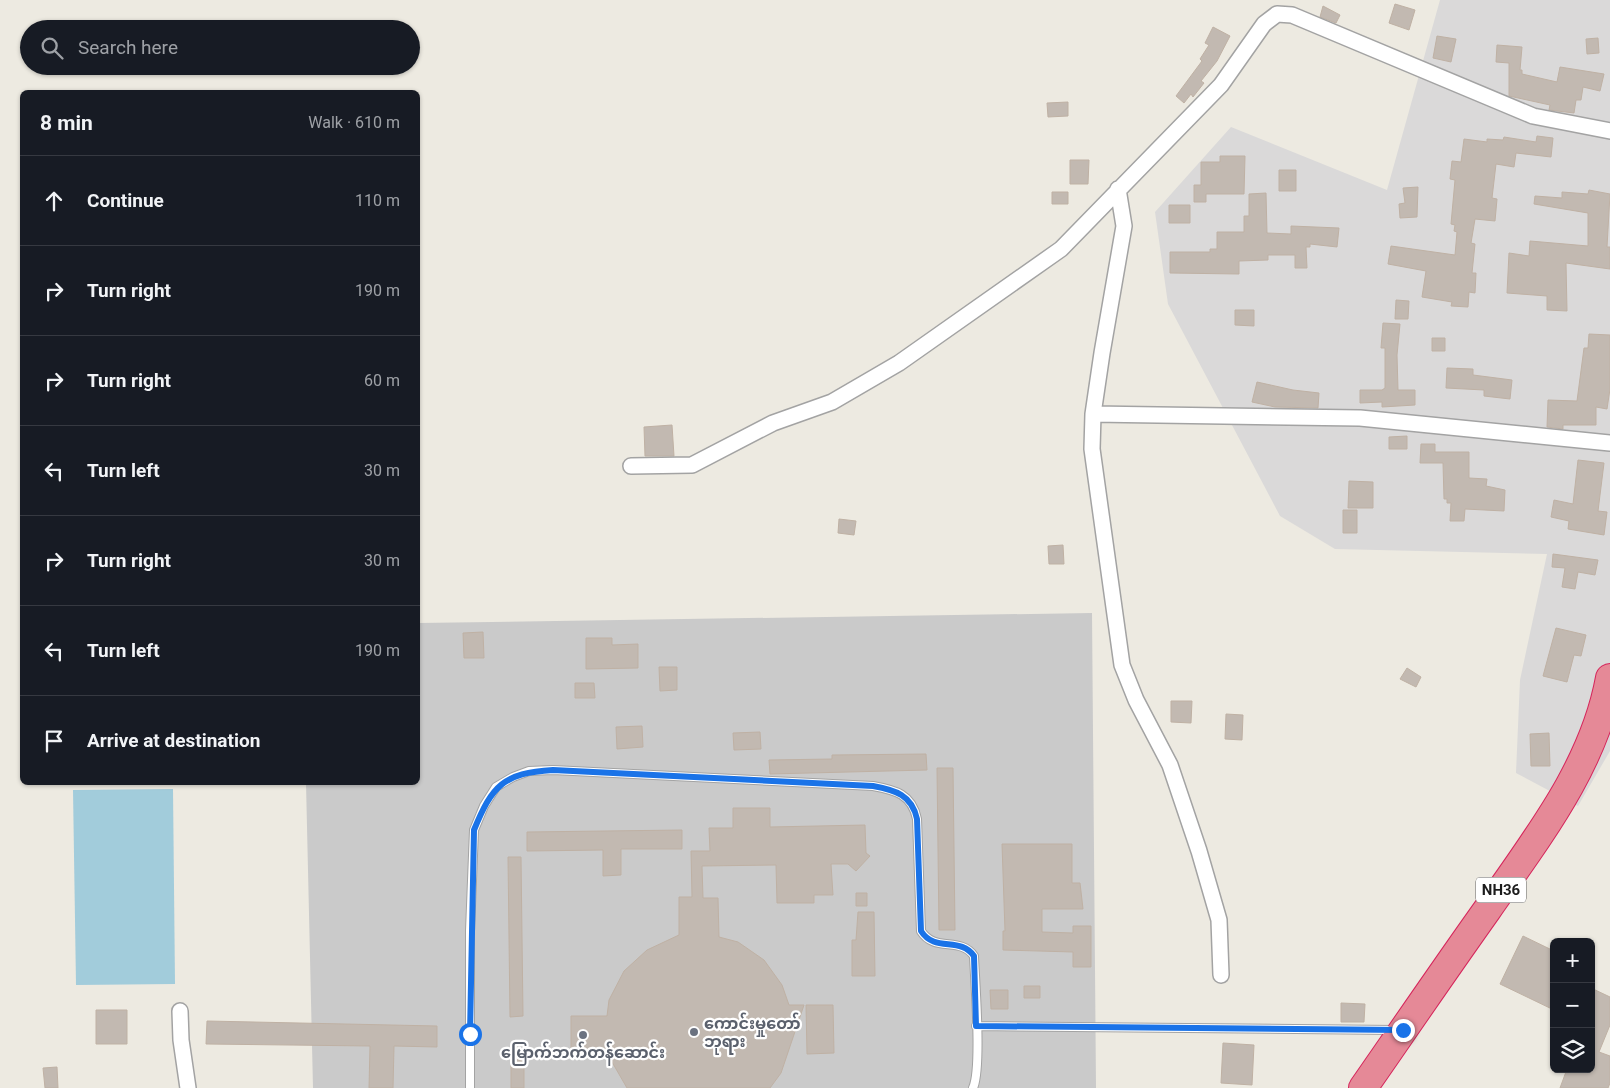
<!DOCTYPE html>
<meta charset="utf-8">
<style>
body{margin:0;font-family:Roboto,"Noto Sans Myanmar",sans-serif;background:#242831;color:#f1f3f6}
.controls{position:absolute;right:15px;bottom:15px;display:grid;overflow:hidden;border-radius:8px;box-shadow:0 1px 4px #0004}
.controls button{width:45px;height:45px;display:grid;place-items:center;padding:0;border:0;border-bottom:1px solid #363941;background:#171b24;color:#f1f3f6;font:25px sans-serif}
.stop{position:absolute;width:15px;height:15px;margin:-11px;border:4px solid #1a73e8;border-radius:50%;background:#fff}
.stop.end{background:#1a73e8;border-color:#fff;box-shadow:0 1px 5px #0008}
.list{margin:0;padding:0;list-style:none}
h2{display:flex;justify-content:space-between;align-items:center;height:65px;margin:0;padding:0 20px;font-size:21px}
h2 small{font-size:16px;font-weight:400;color:#9ea1a6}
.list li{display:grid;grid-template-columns:32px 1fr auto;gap:15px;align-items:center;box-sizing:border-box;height:90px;padding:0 20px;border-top:1px solid #363941}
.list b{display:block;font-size:19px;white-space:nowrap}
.list em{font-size:16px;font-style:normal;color:#9ea1a6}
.icon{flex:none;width:28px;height:28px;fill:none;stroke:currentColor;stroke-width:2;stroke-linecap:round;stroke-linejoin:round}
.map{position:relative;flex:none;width:1610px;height:1088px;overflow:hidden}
.search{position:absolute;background:#171b24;box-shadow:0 1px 4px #0004;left:20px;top:20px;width:400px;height:55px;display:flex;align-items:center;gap:12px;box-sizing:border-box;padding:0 18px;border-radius:28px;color:#9ea1a6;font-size:19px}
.panel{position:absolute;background:#171b24;box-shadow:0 1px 4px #0004;left:20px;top:90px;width:400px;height:695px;border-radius:8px}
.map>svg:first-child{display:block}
.residential{fill:#dad9d9}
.religious{fill:#cacaca}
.water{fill:#a2ccdb}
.building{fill:#c2b9b1;stroke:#bfb1a4}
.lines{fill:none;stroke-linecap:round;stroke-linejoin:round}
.lane-casing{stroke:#a3a3a3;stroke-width:10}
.street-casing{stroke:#a3a3a3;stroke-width:18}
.highway-casing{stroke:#d5255b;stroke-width:30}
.lane{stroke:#fff;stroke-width:8}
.street{stroke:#fff;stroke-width:15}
.highway{stroke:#e58997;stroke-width:28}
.route{stroke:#1a73e8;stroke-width:6}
.worship-dot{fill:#6b7280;stroke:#fff;stroke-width:2}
.labels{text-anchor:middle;stroke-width:4.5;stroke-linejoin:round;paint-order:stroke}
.shield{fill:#fff;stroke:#606060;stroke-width:1}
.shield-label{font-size:15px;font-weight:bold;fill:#1c1c1c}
.worship-label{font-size:16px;font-weight:bold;fill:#5b616d;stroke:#fff;text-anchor:start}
</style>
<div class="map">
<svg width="1610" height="1088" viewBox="0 0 1610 1088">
<rect width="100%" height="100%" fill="#edeae1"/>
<path class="residential" d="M1440,0H1610V751L1578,806L1516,773L1520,680L1547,554L1335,549L1280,516L1168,304L1155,212L1231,127L1387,190Z"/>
<path class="religious" d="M1092,613L1096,1088H313L306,783L418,782V623Z"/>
<path class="water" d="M173,789L175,984L76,985L73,790Z"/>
<path class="building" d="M1395,4L1415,10L1409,30L1389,23Z
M1323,6L1340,15L1336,23L1320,17Z
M1213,27L1230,36L1217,61L1201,81L1204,83L1193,97L1191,94L1184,103L1176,96L1202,61L1200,59L1209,45L1205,43Z
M1437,36L1456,39L1451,62L1433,58Z
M1598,38L1599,53L1587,54L1586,39Z
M1497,45L1522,47L1520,70H1522V74L1557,82L1560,67L1604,74L1600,91L1583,87L1581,100H1576L1574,113L1549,110L1550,105L1509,96V63L1496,62Z
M1068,102V116L1048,117L1047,103Z
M1537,136L1553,138L1551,157L1516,153L1514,167L1496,164L1492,198L1497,199L1495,221L1475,219L1471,243L1475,244L1472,273H1476L1475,293L1469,292L1468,307L1451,306L1452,302L1422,297L1426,271L1388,264L1391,246L1455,255L1457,232L1454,231L1455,225L1451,224L1455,180L1450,179L1452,161L1461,162L1464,139L1487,142V139L1503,140L1504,137L1536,142Z
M1220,156H1245L1244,194H1206V202H1194V185H1201V162H1220Z
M1070,160H1089L1088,184H1070Z
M1279,170H1296V191H1279Z
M1418,187L1417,217L1400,218L1399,204L1405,203L1403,188Z
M1589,190L1610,194L1607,247H1610V269L1566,263L1567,311L1547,310V296L1507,293L1509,253L1529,256L1530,241L1588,246V213L1534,204L1535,196L1562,198V192L1588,194Z
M1052,192H1068V204H1052Z
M1266,193L1267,233L1291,234V226L1339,228L1337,247L1310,244V247H1306L1307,268H1295V255H1268V260L1239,261V274L1170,273V252H1210V249H1217V232H1244V216H1249V194Z
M1169,205H1190V223H1169Z
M1396,300L1409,301L1408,319H1395Z
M1235,310H1254V326L1235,325Z
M1383,323L1400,324L1397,355L1398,390H1415V405L1382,407V402L1360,403V390H1382L1385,388V348H1381Z
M1589,334L1610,335V389L1607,409L1596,407V425H1563V429L1547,427L1548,400L1577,401L1584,348H1588Z
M1432,338H1445V351H1432Z
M1447,368L1473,369V375L1512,380L1510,399L1484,396V390L1446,388Z
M1257,382L1293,390L1319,393L1318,408L1275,407L1252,402Z
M672,425L674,456H645L644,427Z
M1407,436V449H1389V437Z
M1421,444H1435V452H1469V478L1487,479L1486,486L1505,490L1504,511L1465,509L1464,521H1450L1451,503H1447V499H1444L1443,463H1420Z
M1578,460L1604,463L1598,511L1607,512L1604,535L1568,529L1569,521L1551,517L1554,500L1573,504Z
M1349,481L1373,482V508H1348Z
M1343,510H1357V533H1343Z
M839,519L856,521L854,535L838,533Z
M1063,545L1064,564H1049L1048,546Z
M1553,554L1598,560L1595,575L1578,572L1575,589L1562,587L1565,568L1552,567Z
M1556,628L1586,635L1581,656L1574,655L1567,682L1543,676Z
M483,632L484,658H464L463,633Z
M586,638H612V645L638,644V668L586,669Z
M659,667H677V690L660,691Z
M1407,668L1421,677L1416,687L1400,679Z
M575,683H594L595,698H575Z
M1171,701H1192L1191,723L1171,722Z
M1226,714L1243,715L1242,740L1225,739Z
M642,726L643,747L617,749L616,727Z
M760,732L761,749L734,750L733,733Z
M1549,733L1550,766H1531L1530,734Z
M926,754L927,770L770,774L769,760L832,759V755Z
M937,768H953L955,930H939Z
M733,808H770V827L865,825L866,853L870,856L856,871L848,864H831L833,895H814V903H777L776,865L702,866L703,898H718L719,937L738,942L764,960L782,985L789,1005H804L781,1073L770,1088H627L612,1062L610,1054H571V1016H607L609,1000L624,971L647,950L679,935V897H692L691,851H710L709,828H733Z
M682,830V849H621V875L603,876V850L527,851V832Z
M1002,844H1072V883H1080L1083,909H1042V932L1073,933V926H1091V967H1073V952L1003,950V931H1005Z
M508,857H521L523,1016L510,1017Z
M856,893H867V906H856Z
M858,912H874L875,976H852V940H856Z
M1523,936L1554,951V1010L1500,984Z
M1024,986H1040V998H1024Z
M1591,988L1610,997V1025L1599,1052L1610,1056V1083L1608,1088H1560L1567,1069H1591Z
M990,990H1008V1009H991Z
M1341,1003L1365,1004L1364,1022H1341Z
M806,1005H833L834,1053L807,1054Z
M96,1010H127V1044H96Z
M207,1021L437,1026V1047L394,1046L393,1088H369L370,1046L206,1044Z
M1223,1043L1254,1045L1252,1085L1221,1083Z
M511,1050H524V1088H511Z
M57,1067L58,1088H45L43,1068Z"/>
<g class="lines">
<defs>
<path id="lane" d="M976,1026L1396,1030
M470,1088V931L474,830L484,806L496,787L513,777L529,771L553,770L873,786C895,790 912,794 917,819L921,931C935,953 960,936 974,956C975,982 982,1068 973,1088"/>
<path id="street" d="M1118,189L1124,226L1102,353L1093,414L1092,449L1122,665L1136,700L1170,765L1199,851L1219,920L1221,975
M1093,414L1360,418L1610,443
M631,466L692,465L773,423L832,402L899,363L1061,249L1221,85L1264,24L1277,14L1292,15L1533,116L1610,131
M180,1011L181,1040L188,1088"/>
<path id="highway" d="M1363,1088C1404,1029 1445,969 1487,910C1537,838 1594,766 1610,678"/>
</defs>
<use href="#lane" class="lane-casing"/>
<use href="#street" class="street-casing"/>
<use href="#highway" class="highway-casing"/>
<use href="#lane" class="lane"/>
<use href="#street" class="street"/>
<use href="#highway" class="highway"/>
</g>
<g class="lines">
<path class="route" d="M470,1034L474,830C492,786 503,773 553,770L873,786C895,790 912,795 917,819L921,931C935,953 960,936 974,956L976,1026L1403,1030"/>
</g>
<g class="worship-dot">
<circle cx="694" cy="1032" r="5"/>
<circle cx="583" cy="1035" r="5"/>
</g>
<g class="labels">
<rect class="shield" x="1476" y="877.5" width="50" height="25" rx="4"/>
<g class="shield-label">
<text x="1501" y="895">NH36</text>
</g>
<g class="worship-label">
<text x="704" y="1029">ကောင်းမှုတော်<tspan x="704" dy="18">ဘုရား</tspan></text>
<text x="583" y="1058" text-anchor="middle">မြောက်ဘက်တန်ဆောင်း</text>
</g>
</g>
</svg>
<div class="controls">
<button>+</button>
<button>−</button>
<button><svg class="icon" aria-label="layers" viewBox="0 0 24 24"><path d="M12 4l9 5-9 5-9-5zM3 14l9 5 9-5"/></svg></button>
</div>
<div class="stop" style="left:470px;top:1034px"></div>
<div class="stop end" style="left:1403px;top:1030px"></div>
<div class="search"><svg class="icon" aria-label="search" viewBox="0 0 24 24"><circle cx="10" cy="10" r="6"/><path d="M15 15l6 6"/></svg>Search here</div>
<section class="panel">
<h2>8 min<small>Walk · 610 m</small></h2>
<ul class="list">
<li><svg class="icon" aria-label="ahead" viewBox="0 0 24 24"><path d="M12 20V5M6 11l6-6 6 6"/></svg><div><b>Continue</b></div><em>110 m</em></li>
<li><svg class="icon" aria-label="right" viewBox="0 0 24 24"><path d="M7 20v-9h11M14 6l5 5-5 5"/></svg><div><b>Turn right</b></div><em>190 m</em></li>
<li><svg class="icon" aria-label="right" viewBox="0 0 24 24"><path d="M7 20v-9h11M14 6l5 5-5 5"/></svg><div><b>Turn right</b></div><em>60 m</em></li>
<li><svg class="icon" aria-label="left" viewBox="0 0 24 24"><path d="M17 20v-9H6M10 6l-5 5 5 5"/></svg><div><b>Turn left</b></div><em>30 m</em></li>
<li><svg class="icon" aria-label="right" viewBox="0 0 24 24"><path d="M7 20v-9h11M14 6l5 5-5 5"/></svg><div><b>Turn right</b></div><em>30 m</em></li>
<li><svg class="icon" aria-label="left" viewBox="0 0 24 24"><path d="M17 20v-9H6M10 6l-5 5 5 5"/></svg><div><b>Turn left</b></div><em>190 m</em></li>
<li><svg class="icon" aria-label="arrive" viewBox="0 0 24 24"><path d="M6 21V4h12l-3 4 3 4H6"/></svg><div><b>Arrive at destination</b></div></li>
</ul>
</section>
</div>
